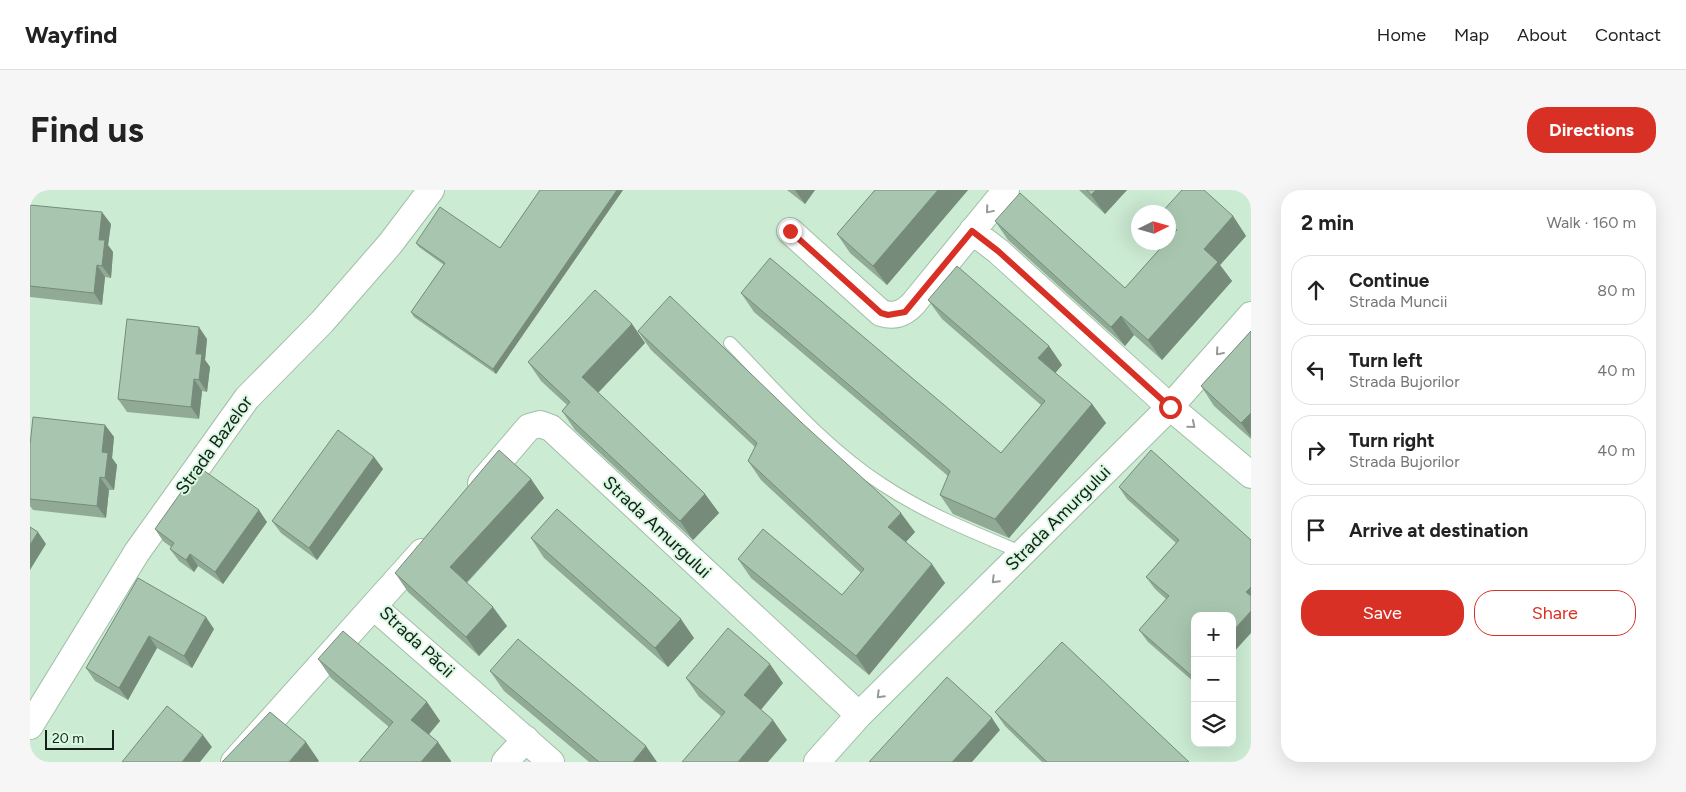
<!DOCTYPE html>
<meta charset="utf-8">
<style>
body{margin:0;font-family:Figtree,sans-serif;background:#f6f6f6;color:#222}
.controls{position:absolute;right:15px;bottom:15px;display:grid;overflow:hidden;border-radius:10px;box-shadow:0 5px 20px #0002}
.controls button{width:45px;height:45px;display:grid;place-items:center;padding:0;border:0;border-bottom:1px solid #e0e0e0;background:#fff;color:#222;font:25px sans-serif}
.compass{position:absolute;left:1101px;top:15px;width:45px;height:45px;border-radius:50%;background:#fff;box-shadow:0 5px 20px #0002;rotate:85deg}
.scale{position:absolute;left:15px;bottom:12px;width:69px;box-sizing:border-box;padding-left:5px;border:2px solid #141f17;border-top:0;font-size:14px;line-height:18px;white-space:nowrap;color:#141f17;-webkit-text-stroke:4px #d9f8e1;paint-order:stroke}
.stop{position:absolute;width:15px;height:15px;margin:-11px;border:4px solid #d93025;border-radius:50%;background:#fff}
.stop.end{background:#d93025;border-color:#fff;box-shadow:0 1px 5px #0008}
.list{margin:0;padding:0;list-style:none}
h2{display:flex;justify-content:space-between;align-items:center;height:65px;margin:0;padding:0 20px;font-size:21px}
h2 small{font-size:16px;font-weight:400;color:#767676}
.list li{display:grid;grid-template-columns:32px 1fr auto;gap:15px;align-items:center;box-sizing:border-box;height:70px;margin:0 10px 10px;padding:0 10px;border:1px solid #e0e0e0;border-radius:20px}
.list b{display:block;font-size:19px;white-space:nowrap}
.list p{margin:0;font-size:16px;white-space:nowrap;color:#767676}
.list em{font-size:16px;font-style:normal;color:#767676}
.actions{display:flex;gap:10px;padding:15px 20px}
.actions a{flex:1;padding:11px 0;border:1px solid #d93025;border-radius:20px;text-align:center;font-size:18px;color:#d93025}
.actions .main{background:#d93025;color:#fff}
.icon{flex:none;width:28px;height:28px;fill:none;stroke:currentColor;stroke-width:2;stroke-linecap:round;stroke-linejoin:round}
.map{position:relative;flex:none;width:1221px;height:572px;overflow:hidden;border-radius:20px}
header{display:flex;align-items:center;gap:30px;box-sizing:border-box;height:70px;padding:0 25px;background:#fff;border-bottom:1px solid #e0e0e0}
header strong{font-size:24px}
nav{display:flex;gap:28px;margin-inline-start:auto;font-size:18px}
.intro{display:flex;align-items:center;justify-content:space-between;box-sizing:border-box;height:120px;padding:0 30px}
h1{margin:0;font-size:35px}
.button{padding:12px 22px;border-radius:20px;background:#d93025;color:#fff;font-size:18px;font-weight:700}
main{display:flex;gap:30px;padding:0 30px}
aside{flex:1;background:#fff;border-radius:20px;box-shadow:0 5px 20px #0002}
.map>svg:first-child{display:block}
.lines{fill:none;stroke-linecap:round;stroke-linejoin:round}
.lane-casing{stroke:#a1bea8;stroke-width:14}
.street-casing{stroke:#a1bea8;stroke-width:28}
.lane{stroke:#fff;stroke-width:12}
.street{stroke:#fff;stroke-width:26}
.wall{fill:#90aa96}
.shaded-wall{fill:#768b7a}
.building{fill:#a8c6af;stroke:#768b7a}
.oneway{stroke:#959a97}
.route{stroke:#d93025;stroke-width:6}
.labels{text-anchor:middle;stroke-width:4;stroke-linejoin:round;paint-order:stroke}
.street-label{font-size:18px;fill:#141f17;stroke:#d9f8e1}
</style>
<header>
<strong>Wayfind</strong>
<nav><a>Home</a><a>Map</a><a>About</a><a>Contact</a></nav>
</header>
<div class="intro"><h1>Find us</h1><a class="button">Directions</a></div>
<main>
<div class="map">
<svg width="1221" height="572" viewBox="0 0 1221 572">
<rect width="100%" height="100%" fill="#ccebd3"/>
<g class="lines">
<defs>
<path id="lane" d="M700,153C748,202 794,257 853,295C897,324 945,343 993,363"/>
<path id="street" d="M760,41L851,123C865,127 873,124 883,114L976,0
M942,41L968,61L1140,217L1221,285
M451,293L499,237L510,234L521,238L829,525
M345,418L521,572
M0,536L107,362L217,208L292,132L360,54L401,0
M204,572L392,362
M475,572L496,549
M787,572L829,525L1140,217L1221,125"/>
</defs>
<use href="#lane" class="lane-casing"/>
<use href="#street" class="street-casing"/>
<use href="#lane" class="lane"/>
<use href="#street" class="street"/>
</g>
<path class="wall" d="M510,0H593L466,184L384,127L381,122L414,75L389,57L386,53L470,58Z
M757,0H785L775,14Z
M845,0H938L857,95L820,63L807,44Z
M1049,0H1097L1075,24Z
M0,15L81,34L78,55L83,62L81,88L75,87L72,115L0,107Z
M1138,22L1203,26L1216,46L1190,75L1202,91L1132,170L1104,145L1095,156L978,50L965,31L1095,98L1143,44L1138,38Z
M711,103L971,263L1011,215L912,129L898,110L1019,156L1032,175L1025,183L1062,214L1076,233L979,348L923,324L910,305L918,286L724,122Z
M602,134L615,153L568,203L675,304L689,323L663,350L545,240L532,221L537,215L511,191L498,172Z
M608,141L885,342L876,352L915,393L839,485L721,388L708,369L812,405L831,383L731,290L718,271L725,257L621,160Z
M1221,141V249L1184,216L1171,196Z
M177,149L175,170L180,177L177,202L172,201L169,229L97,222L88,209Z
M75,235L84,247L82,268L87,275L84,300H79L76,328L3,320L0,316V255Z
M344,267L353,279L287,370L251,343L242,331Z
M501,289L514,308L437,393L477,436L449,466L378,402L365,383Z
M1089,297L1221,350L1165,426V493L1118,452L1109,440L1136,409L1125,399L1116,387L1146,353L1097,309Z
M237,332L193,394L168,376L164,382L149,371L140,359L141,357L133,351L125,339Z
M501,348L664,448L638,477L514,368Z
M108,388L184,439L162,478L127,458L98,510L65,491L56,478Z
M288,469L397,512L410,531L399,544L421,571V572H329L359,537L301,488Z
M460,481L627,572H559L474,501Z
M656,488L753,493L731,520L757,550L691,526L669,507Z
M965,522L1159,572H1012L975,536Z"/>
<path class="shaded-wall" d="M587,0H593L466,184L463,179Z
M765,0H785L775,14Z
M908,0H938L857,95L843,76Z
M1066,0H1097L1075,24L1061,5Z
M72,22L81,34L78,55L83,62L81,88L72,76L69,50Z
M1203,26L1216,46L1190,75L1202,91L1132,170L1118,150L1174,59Z
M67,75L75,87L72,115L64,103Z
M1091,126L1104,145L1095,156L1081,137Z
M602,134L615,153L565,206L552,187Z
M169,137L177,149L175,170L180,177L177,202L169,190L166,164Z
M1019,156L1032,175L1022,187L1008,168Z
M164,189L172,201L169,229L161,217Z
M1062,214L1076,233L979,348L965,329Z
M1221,223V247L1211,233Z
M75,235L84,247L82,268L87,275L84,300L75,288L72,262Z
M344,267L353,279L287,370L279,358Z
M70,287L79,300L76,328L67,316Z
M501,289L514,308L433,396L420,377Z
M675,304L689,323L663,350L650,331Z
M229,320L237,332L193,394L185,382Z
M871,323L885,342L871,357L858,337Z
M8,342L16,354L0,380V355Z
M160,364L168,376L164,382L156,370Z
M902,374L915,393L839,485L826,466Z
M1221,397V409L1216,402Z
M463,417L477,436L449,466L436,447Z
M1221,421V443L1202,464V442Z
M176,427L184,439L162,478L154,466Z
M651,429L664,448L638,477L625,458Z
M119,446L127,458L98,510L89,498Z
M740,474L753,493L727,524L714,505Z
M397,512L410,531L395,549L381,530Z
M962,528L970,540L942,572H922Z
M743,530L757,550L738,572H708Z
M173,545L182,557L170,572H152Z
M276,552L289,571L288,572H259Z
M408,552L421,571V572H391Z
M616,556L627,572H603Z"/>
<path class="building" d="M510,0H587L463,179L381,122L415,73L386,53L410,17L470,58Z
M845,0H908L843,76L807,44Z
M1057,0H1066L1061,5Z
M1152,0H1174L1203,26L1174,59L1188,72L1118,150L1091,126L1081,137L965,31L990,3L1095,98L1136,52H1138V49L1147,40L1138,33V22H1132Z
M0,15L72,22L69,50H75L72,76L67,75L64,103L0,96Z
M740,68L971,263L1015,211L898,110L927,76L1019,156L1008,168L1062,214L965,329L910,305L920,281L711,103Z
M565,100L602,134L552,187L675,304L650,331L532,221L540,212L498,172Z
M640,106L772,233L871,323L858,337L902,374L826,466L708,369L733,339L812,405L834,379L718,271L727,253L608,141Z
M97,129L169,137L166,164H172L169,190L164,189L161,217L88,209Z
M1221,141V223L1211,233L1171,196Z
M3,227L75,235L72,262L78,263L75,288L70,287L67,316L0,309V255Z
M308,240L344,267L279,358L242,331Z
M469,260L501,289L420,377L463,417L436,447L365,383Z
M1121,260L1221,350V397L1216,402L1221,406V421L1202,442V426H1165V484L1163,487L1109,440L1139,406L1116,387L1149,350L1089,297Z
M169,277L229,320L185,382L160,364L156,370L140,359L144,353L125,339Z
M527,319L651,429L625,458L501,348Z
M0,337L8,342L0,355Z
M108,388L176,427L154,466L119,446L89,498L56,478Z
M698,438L740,474L714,505L743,530L708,572H652L695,522L656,488Z
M313,441L397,512L381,530L408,552L391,572H329L363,532L288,469Z
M488,449L616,556L603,572H569L460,481Z
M1032,452L1159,572H1017L965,522Z
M917,487L962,528L922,572H839Z
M137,516L173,545L152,572H92Z
M240,522L276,552L259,572H192Z"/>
<defs><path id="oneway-chevron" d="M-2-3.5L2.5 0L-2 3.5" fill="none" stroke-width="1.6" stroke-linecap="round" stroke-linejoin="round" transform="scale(1.25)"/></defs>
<g class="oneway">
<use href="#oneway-chevron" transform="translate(959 20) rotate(130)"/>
<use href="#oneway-chevron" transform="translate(1189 162) rotate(131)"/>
<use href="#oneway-chevron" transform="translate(1162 235) rotate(40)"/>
<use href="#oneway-chevron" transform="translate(965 390) rotate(135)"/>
<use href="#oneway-chevron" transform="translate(850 505) rotate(135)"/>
</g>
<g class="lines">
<path class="route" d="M760,41L851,123L858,125L875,122L942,41L968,61L1140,217"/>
</g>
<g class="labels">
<g class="street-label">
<text transform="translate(184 255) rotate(-54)" y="6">Strada Bazelor</text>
<text transform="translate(1028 328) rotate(-45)" y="6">Strada Amurgului</text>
<text transform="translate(627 337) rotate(43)" y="6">Strada Amurgului</text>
<text transform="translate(387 452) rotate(43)" y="6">Strada Păcii</text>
</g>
</g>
</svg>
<div class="controls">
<button>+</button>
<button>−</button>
<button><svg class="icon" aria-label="layers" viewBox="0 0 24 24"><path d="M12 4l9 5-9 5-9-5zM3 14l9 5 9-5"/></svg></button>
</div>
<svg class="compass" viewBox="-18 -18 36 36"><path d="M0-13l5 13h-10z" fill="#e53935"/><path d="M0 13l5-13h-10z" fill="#767676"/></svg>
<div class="scale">20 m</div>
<div class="stop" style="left:1140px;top:217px"></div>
<div class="stop end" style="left:760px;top:41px"></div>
</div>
<aside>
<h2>2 min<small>Walk · 160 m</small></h2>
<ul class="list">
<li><svg class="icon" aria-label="ahead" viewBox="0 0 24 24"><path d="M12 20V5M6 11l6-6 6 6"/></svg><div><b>Continue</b><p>Strada Muncii</p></div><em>80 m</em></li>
<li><svg class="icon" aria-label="left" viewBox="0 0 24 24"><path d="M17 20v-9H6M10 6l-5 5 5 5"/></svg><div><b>Turn left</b><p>Strada Bujorilor</p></div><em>40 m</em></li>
<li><svg class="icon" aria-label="right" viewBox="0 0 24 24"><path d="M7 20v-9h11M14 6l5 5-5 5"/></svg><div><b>Turn right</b><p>Strada Bujorilor</p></div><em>40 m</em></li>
<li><svg class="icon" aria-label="arrive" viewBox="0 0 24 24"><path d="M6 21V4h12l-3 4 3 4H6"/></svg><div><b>Arrive at destination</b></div></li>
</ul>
<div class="actions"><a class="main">Save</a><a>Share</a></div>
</aside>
</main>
